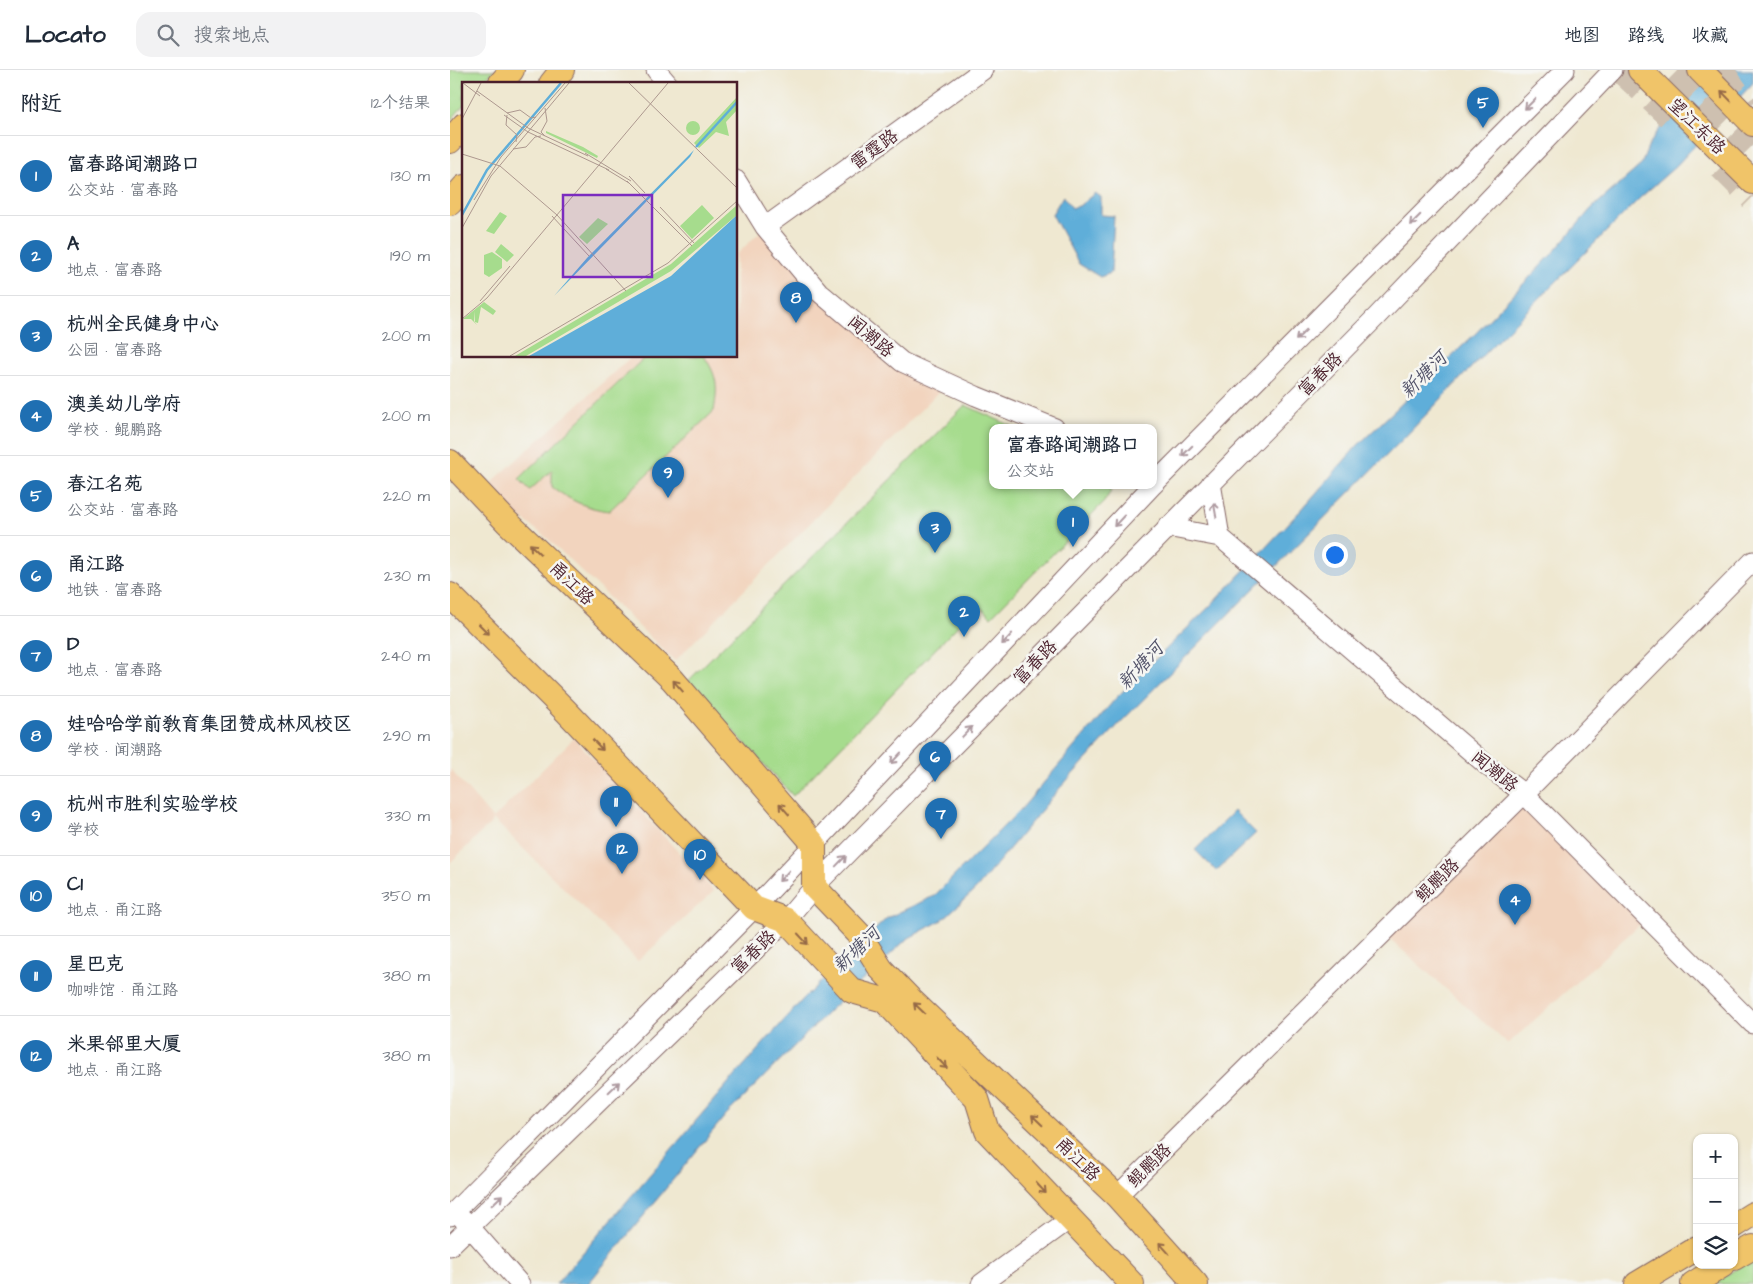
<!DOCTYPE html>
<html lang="zh">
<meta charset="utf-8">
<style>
body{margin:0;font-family:"Architects Daughter","LXGW WenKai TC",sans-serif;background:#f2f2f3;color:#1f2937}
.controls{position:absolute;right:15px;bottom:15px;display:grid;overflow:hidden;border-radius:10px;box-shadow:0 1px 4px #0004}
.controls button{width:45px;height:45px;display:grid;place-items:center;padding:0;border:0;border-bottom:1px solid #e0e1e3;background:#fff;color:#1f2937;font:25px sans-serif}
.you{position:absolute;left:884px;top:484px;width:18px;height:18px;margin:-12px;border:4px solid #fff;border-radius:50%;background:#1a73e8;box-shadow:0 0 0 8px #1a73e833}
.badge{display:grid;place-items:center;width:32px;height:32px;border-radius:50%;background:#1f6fb2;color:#fff;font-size:16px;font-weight:700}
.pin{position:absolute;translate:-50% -41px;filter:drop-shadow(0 1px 2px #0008)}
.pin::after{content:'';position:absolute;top:26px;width:18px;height:15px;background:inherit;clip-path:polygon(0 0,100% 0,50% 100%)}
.popup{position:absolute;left:539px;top:354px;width:168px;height:65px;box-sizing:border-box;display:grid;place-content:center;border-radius:10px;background:#fff;filter:drop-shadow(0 1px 4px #0005);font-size:16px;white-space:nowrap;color:#747a83}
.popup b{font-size:19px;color:#1f2937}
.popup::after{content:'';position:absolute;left:50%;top:100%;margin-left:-10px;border:10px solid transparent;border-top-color:#fff}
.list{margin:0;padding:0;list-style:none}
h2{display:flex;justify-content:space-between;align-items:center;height:65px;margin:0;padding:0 20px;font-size:21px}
h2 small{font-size:16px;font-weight:400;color:#747a83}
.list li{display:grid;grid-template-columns:32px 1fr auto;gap:15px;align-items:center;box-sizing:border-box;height:80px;padding:0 20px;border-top:1px solid #e0e1e3}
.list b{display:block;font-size:19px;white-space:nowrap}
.list p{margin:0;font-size:16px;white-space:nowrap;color:#747a83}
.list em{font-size:16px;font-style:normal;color:#747a83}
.icon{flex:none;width:28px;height:28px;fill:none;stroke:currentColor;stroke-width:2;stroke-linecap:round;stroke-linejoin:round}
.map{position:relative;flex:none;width:1303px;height:1214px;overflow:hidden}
header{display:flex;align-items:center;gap:30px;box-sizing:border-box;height:70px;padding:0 25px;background:#fff;border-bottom:1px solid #e0e1e3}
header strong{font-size:24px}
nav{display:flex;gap:28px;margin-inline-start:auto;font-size:18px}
.search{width:350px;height:45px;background:#f2f2f3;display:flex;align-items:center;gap:12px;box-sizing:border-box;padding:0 18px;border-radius:15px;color:#747a83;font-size:19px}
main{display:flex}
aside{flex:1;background:#fff}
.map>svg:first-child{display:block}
.built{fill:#f2d4be}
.green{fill:#a6dc8d;stroke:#787e5c}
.water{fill:#5faed9;stroke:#546682}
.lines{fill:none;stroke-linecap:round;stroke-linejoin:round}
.highway-tunnel{stroke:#cec0b0;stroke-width:28;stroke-dasharray:28 14;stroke-linecap:butt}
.minor-casing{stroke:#846565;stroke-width:21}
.major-casing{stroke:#846565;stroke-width:26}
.minor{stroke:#fff;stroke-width:19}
.major{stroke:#f0c469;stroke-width:24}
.oneway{stroke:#956947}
.oneway2{stroke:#ae9aa0}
.labels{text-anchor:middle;stroke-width:5;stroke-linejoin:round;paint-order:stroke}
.street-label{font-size:18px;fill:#4a1f2b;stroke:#f6f6f2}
.water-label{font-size:19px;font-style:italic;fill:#515168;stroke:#f6f6f2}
.inset-river{fill:none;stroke:#5faed9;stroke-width:2.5}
.inset-road{fill:none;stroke:#ad988f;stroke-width:1}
.view{fill:#7b2cbf;fill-opacity:0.15;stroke:#7b2cbf;stroke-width:2.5}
.inset-edge{fill:none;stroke:#4a1f2b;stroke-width:2.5}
</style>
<header>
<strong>Locato</strong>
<div class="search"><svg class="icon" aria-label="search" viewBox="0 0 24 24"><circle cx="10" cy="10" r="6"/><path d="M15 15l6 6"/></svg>搜索地点</div>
<nav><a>地图</a><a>路线</a><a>收藏</a></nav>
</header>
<main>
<aside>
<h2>附近<small>12个结果</small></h2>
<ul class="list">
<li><span class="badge">1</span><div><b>富春路闻潮路口</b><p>公交站 · 富春路</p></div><em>130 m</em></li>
<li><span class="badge">2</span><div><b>A</b><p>地点 · 富春路</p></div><em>190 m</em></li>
<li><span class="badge">3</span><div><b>杭州全民健身中心</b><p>公园 · 富春路</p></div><em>200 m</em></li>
<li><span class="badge">4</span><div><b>澳美幼儿学府</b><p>学校 · 鲲鹏路</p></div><em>200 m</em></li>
<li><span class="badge">5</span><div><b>春江名苑</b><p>公交站 · 富春路</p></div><em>220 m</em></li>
<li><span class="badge">6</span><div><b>甬江路</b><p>地铁 · 富春路</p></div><em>230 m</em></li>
<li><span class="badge">7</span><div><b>D</b><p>地点 · 富春路</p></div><em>240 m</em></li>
<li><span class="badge">8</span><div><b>娃哈哈学前教育集团赞成林风校区</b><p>学校 · 闻潮路</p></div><em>290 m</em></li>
<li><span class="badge">9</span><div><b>杭州市胜利实验学校</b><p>学校</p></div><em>330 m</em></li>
<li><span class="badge">10</span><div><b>C1</b><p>地点 · 甬江路</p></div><em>350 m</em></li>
<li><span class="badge">11</span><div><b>星巴克</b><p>咖啡馆 · 甬江路</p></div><em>380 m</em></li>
<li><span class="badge">12</span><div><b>米果邻里大厦</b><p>地点 · 甬江路</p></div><em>380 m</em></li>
</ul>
</aside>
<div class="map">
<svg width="1303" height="1214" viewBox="0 0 1303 1214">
<rect width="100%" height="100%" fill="#f6f6f2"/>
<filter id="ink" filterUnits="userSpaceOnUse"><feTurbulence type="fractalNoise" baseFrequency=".02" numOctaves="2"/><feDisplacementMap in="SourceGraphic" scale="10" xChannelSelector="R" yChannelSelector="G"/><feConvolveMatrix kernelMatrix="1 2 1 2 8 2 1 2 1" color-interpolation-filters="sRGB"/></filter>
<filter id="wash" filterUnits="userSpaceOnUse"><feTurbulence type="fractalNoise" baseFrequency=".0096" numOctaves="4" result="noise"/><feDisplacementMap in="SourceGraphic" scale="20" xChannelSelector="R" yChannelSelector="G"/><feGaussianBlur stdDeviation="1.12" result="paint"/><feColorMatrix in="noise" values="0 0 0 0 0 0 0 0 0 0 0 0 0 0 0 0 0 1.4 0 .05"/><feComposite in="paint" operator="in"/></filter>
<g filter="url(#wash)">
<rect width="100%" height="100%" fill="#efe8d1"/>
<path class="built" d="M315,157L369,222L497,313L225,591L97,468L65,443L41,413L182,286H286V185Z
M124,668L264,821L188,891L44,750L0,793V699L43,749Z
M1074,724L1198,847L1058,974L933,863Z"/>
<path class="green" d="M0,0H44L32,14H14V35L0,51Z
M196,286H254C268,307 268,317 264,341L159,441C136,438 121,431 102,417V400L80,420L69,409Z
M515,335L566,358H543V416H660L661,421L654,432L541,547L528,535L343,726L238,611Z
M1303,1189V1214H1261Z"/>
<path class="water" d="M1264,0H1303V13L1226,96L1191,127L1036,282L952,370L669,654L609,719L526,819L492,850L457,869L381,939L275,1046L138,1214H106L280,1011L354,928L437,848L484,826L573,737L666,628L760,536L853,438L907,376L1025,264L1102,184L1141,139L1191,95L1199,75L1208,61Z
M645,123L651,127V145L664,146L661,203L650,207L629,194L602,144L613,126L622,138L629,136Z
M784,741L806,763L766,801L745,780Z"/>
</g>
<g filter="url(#ink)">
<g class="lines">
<path class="highway-tunnel" d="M1172,0L1220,45
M1228,0L1303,75
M1269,0L1296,38
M1272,96L1303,127"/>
<defs>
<path id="minor" d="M206,0L218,14
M286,110L315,157L369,222L452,292L526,326L605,358
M315,157L533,0
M761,413L770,467
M703,415L1115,0
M717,457L770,467L1040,698L1074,724L1303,954
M667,1126L1074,724L1303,491
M0,1146L304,838L702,416
M12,1148L70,1214
M0,1176L336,850L364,817L927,246L1163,0
M531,1214L620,1149"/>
<path id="major" d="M1190,0L1303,112
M1250,0L1303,54
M50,14L62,0
M101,14L112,0
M0,71L14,55
M0,133L14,117
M0,392L57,452L222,609L364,774V817L409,864L431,899L463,932L667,1126L746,1214
M0,525L116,641L304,838L336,850L402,921L434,930L527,1029L537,1061L682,1214
M1284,1156L1303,1144
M1284,1188L1303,1177
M1187,1214L1247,1178
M1243,1214L1273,1195"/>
</defs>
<use href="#minor" class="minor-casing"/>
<use href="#major" class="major-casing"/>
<use href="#minor" class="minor"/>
<use href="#major" class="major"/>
</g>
<defs><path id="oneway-shaft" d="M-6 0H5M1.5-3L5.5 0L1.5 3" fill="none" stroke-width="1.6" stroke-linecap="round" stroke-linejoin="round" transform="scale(1.25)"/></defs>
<g class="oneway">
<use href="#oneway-shaft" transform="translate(1276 26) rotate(-134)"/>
<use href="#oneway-shaft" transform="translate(85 479) rotate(-136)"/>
<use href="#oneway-shaft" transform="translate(34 559) rotate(45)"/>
<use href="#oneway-shaft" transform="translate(228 616) rotate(-131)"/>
<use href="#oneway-shaft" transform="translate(148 675) rotate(46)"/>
<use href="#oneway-shaft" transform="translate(334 739) rotate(-131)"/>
<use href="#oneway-shaft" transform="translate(353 869) rotate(47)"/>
<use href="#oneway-shaft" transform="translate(469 938) rotate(-136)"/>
<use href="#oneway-shaft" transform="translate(492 993) rotate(47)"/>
<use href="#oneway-shaft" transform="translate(587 1050) rotate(-136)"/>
<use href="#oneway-shaft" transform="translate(591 1118) rotate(47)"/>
<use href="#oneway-shaft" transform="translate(714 1178) rotate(-132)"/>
</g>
<g class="oneway2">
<use href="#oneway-shaft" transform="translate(1080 34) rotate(135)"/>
<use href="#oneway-shaft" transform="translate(965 150) rotate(135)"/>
<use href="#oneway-shaft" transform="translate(851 265) rotate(135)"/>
<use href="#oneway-shaft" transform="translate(737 381) rotate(135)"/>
<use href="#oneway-shaft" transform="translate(765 440) rotate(-100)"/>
<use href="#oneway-shaft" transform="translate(669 451) rotate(133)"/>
<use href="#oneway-shaft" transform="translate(557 569) rotate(133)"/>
<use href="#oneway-shaft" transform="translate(517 662) rotate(-46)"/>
<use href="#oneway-shaft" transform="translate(446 688) rotate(133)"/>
<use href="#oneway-shaft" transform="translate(391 791) rotate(-46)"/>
<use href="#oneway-shaft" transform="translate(334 806) rotate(133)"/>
<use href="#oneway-shaft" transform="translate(164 1017) rotate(-44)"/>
<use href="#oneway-shaft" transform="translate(47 1130) rotate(-44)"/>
</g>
</g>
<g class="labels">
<g class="street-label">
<text transform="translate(1247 56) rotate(44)" y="6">望江东路</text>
<text transform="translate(424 79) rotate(-36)" y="6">雷霆路</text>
<text transform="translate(421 266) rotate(40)" y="6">闻潮路</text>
<text transform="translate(870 304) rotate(-45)" y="6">富春路</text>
<text transform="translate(122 513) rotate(44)" y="6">甬江路</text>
<text transform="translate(585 592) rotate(-46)" y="6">富春路</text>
<text transform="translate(1045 701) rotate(39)" y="6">闻潮路</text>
<text transform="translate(987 810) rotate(-45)" y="6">鲲鹏路</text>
<text transform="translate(303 882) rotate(-44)" y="6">富春路</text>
<text transform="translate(628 1089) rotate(44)" y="6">甬江路</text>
<text transform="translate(699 1095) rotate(-45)" y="6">鲲鹏路</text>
</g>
<g class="water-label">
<text transform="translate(973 304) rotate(-45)" y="7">新塘河</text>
<text transform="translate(690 595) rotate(-47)" y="7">新塘河</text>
<text transform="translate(406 879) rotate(-44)" y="7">新塘河</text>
</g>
</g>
<g transform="translate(12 12)">
<rect width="275" height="275" fill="#efe8d1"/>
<path d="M275,15V28L264,40L267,54L254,50L237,66L232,61ZM224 46a7 7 0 1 1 14 0a7 7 0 1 1-14 0ZM84,49L121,65L136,74L135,76L84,51ZM240,123L252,136L230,157L218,144ZM275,123V133L209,189L64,274H53L209,182ZM38,130L45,134L32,152L24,149ZM136,136L146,142L125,162L117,155ZM39,162L52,173L45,180L33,170ZM30,170L40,177V186L27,195L22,192V173ZM22,220L34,229L31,233L19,225L16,241L13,240L12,229V239L15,243L9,237H1Z" fill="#a6dc8d"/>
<path d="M232,68L228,75L92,214L125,176ZM275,133V274H67L209,194Z" fill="#5faed9"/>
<path class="inset-river" d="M234,65L275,20M0,133L25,88L99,1"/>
<path class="inset-road" d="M1,1L18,14M167,1L275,106M15,9L66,46L126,74M45,31L58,28L69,36L74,35M42,33L66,50L147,88M45,33L44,43L55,53L54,60M0,37L19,1M83,54L79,50L85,39L83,26M51,67L64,65L73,55L79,54M123,71L169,99M0,72L38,84L95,133L164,209M144,87L167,101M167,94L183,111M165,99L230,164M12,118L39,75L103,1M198,125L232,161M90,134L127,174M0,146L29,94L107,1M18,219L48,184M0,237L25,216L206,1M48,274L206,181L275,119"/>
<path class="view" d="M101,113H190V195H101Z"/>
<rect width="275" height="275" class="inset-edge"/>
</g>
</svg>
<div class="controls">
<button>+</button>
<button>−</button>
<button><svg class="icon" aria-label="layers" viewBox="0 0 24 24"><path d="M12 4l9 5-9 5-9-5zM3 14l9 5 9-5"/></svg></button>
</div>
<div class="you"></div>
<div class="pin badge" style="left:623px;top:477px">1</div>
<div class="popup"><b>富春路闻潮路口</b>公交站</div>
<div class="pin badge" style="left:514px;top:567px">2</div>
<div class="pin badge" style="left:485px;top:483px">3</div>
<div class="pin badge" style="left:1065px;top:855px">4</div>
<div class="pin badge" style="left:1033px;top:58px">5</div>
<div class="pin badge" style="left:485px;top:712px">6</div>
<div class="pin badge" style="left:491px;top:769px">7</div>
<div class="pin badge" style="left:346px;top:253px">8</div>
<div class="pin badge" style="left:218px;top:428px">9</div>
<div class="pin badge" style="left:250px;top:810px">10</div>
<div class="pin badge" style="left:166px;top:757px">11</div>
<div class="pin badge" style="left:172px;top:804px">12</div>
</div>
</main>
